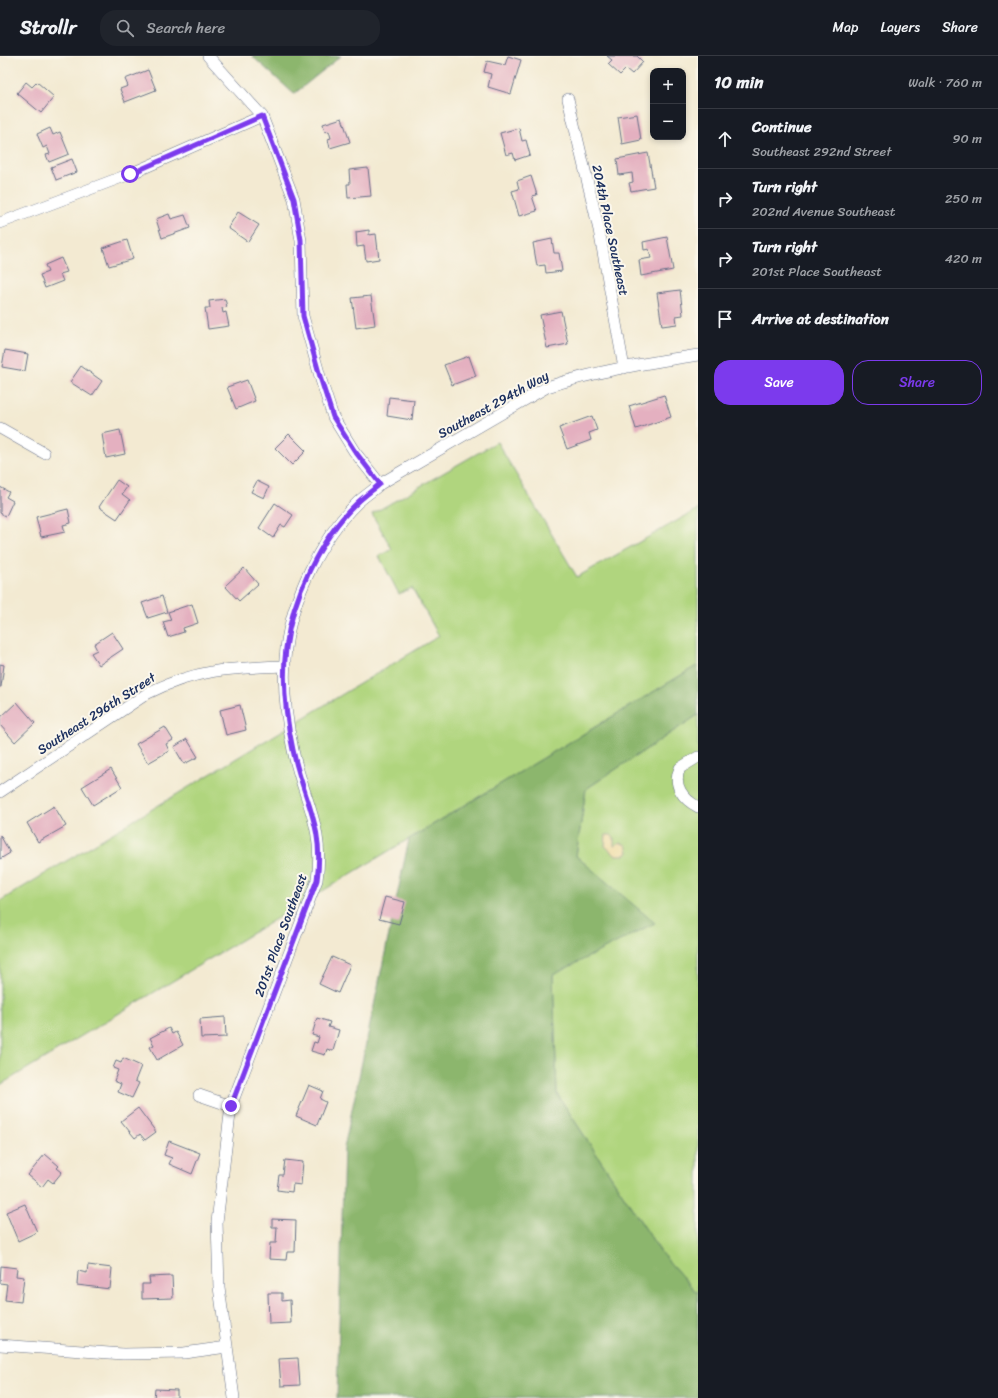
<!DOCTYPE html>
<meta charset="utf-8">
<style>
body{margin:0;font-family:Sriracha,sans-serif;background:#20242c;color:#f1f3f6}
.controls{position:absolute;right:12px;top:12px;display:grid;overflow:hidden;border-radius:8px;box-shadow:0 2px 6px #0003}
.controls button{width:36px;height:36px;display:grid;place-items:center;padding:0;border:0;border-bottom:1px solid #363941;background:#171b24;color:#f1f3f6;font:20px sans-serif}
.stop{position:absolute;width:12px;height:12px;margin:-9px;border:3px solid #7c3aed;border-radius:50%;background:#fff}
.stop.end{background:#7c3aed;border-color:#fff;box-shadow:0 1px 4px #0008}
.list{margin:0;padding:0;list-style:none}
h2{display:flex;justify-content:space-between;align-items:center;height:52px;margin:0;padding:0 16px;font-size:17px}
h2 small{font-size:13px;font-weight:400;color:#9ea1a6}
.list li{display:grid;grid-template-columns:26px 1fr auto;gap:12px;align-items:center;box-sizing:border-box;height:60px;padding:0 16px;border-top:1px solid #363941}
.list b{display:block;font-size:15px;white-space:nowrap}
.list p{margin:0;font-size:13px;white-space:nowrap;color:#9ea1a6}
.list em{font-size:13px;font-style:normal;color:#9ea1a6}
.actions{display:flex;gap:8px;padding:12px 16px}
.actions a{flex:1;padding:9px 0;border:1px solid #7c3aed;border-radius:16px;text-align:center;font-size:14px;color:#7c3aed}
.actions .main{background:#7c3aed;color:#fff}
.icon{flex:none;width:22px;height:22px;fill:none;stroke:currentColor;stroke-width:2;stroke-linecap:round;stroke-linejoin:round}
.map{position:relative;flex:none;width:698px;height:1342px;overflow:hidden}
header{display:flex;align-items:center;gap:24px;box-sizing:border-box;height:56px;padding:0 20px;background:#171b24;border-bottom:1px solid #363941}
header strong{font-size:19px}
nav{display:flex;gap:22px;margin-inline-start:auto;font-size:14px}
.search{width:280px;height:36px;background:#20242c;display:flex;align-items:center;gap:10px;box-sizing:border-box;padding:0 14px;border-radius:16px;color:#9ea1a6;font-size:15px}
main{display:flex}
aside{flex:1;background:#171b24}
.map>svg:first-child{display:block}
.green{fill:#b0d57e;stroke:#66826e}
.forest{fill:#8cb66d;stroke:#547266}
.sand{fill:#eeda9e;stroke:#84847e}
.building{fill:#e4b0c0}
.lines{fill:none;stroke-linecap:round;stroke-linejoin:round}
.minor-casing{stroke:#677087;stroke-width:12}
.minor{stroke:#fff;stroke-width:11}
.route{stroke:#7c3aed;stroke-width:5}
.labels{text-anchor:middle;stroke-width:4;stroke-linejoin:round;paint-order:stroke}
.street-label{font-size:13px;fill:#1b2f5e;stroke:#fbf7ec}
</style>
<header>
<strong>Strollr</strong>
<div class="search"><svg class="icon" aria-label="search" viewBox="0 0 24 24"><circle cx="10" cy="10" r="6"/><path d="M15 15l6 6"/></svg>Search here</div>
<nav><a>Map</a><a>Layers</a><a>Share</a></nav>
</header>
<main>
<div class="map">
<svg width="698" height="1342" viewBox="0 0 698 1342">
<rect width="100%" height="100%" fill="#fbf7ec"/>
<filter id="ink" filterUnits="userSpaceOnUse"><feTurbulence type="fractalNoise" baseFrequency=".025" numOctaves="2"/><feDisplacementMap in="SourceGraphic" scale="8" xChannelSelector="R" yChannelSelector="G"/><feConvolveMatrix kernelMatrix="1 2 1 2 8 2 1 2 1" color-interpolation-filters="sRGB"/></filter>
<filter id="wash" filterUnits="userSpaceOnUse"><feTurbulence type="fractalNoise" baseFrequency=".012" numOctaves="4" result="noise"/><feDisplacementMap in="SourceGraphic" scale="16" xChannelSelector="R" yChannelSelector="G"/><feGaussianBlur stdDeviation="0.9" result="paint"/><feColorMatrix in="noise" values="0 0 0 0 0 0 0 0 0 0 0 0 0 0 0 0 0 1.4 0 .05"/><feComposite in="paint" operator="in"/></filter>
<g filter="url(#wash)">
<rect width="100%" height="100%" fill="#f3ead2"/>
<path class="green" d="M497,386L577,521L698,453V609L0,1029V845L439,580L412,532L399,538L379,500L392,493L372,458Z
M698,659V1238L662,1198L557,1038L553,918L654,867L576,800L586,733Z"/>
<path class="forest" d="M252,0H341L294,38Z
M698,609V659L586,733L576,800L655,867L553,919L557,1038L662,1198L698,1238V1342H337L344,1092L409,783Z"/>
<path class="sand" d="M606,779H611L614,781V790L621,787L626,789L628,796L626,799H615L605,790Z"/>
<g id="blocks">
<path class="building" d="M508,0L521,4L511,38L488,31L491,18L484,16L487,5L505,9Z
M607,0H637L643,6L632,18L626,13L620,19L608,8L612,4Z
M148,14L156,34L125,46L120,33L128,30L125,23Z
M26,26L32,31L37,26L54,41L41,57L17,37Z
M637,58L641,84L622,88L618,61Z
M342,62L350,86L330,92L328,83L331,82L329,75L325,76L323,68Z
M50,72L53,79L60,76L69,98L49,106L46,99L50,98L47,90L43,92L37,78Z
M519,72L522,85L526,84L530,99L515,104L513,97L506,99L500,77Z
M648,97L654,131L631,135L629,127L633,126L632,117L619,119L617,103Z
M72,103L77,116L56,124L51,111Z
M368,112L371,140L348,142L347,128H350L349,114Z
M531,120L537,139L532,140L537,155L519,160L512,135L519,133L517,125Z
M238,156L259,169L248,186L228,172Z
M169,158L171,163L185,159L190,172L162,182L156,163Z
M369,174V179L376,178L379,203L366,205L364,190L357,191L356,176Z
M667,181L673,214L641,220L639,204L651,202L649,193L644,194L643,186Z
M552,183L554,197H559L562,215L546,217L545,209L537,210L533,187Z
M127,184L133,203L109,210L103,192Z
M61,202L67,216L60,218L63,225L45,232L40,219L48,216L45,209Z
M680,234L683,259L676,260L677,268L662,270L657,237Z
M371,240L375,269L356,272L352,242Z
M225,243L227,251L222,252L223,257L226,256L229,270L208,273L205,252H210L209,245Z
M561,255L568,288L547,292L540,259Z
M5,294L28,298L25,315L2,311Z
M469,300L476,320L452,329L444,309Z
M81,310L102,325L92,340L70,326Z
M247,324L255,345L236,353L227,331Z
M664,339L671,361L636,373L629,350Z
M389,341L414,344L412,364L387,360Z
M592,360L597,374L589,377L591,384L567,393L559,372Z
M120,374L125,398L106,402L102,378Z
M289,378L306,395L292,409L275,392Z
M117,424L127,431L122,438L130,444L117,463L99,451Z
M257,425L269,431L264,442L251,436Z
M0,431L9,436L6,441L13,445L6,460L0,457Z
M275,447L293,459L285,471L281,469L273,482L259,472Z
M68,453L71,467L63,469L65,476L41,481L36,461Z
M244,512L258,528L239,545L225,530Z
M162,540L167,556L148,562L142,547Z
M192,548L198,567L183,572L184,576L168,581L163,566L171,564L168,556Z
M112,576L123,593L99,609L91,597L97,594L94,588Z
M0,608L4,609L1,631H0Z
M17,646L35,667L15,686L0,669V662Z
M240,649L246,674L226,679L220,654Z
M165,671L173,684L166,688L169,695L148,707L136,688Z
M187,683L198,701L184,708L174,691Z
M111,713L122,731L93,749L82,731Z
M54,750L66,770L38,786L27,767Z
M0,779L10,797L0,803Z
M385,841L405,846L399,868L379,863Z
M332,901L350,909L338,937L319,928Z
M225,961L226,981L201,982L200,963Z
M317,962L330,966L328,971L339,974L333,995L327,993L325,999L311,995L314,986L317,987L319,981L312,979Z
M169,972L172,978L176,976L183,989L157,1004L150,991L154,989L150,982Z
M123,1002L141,1010L135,1025L139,1027L132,1042L118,1036L121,1028L114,1025L118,1014L113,1012L116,1005L121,1007Z
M309,1029L323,1035L320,1043L326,1046L317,1069L296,1060Z
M138,1052L156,1076L145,1084L140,1078L135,1082L121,1065Z
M169,1085L200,1097L192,1118L169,1108L172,1102L164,1099Z
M45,1098L59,1110L57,1112L62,1116L53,1127L48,1123L42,1131L28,1119Z
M285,1104L303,1106L301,1129L293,1128L292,1136L277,1134L279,1119H283Z
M25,1148L37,1176L18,1185L6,1156Z
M272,1163L296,1164L295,1196H287L286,1204L269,1203L270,1187H276L277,1171H272Z
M88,1209L112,1212L110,1233L77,1229L78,1215L87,1217Z
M1,1210L17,1212L16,1220L24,1221L21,1246L5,1244L7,1228L0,1227Z
M172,1220L173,1242L142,1243V1228H150L149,1221Z
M268,1237H282V1245L290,1244L291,1267L269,1268Z
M298,1302L300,1329L281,1330L279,1303Z
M155,1333L177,1334V1342H154Z"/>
</g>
</g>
<g filter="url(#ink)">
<use href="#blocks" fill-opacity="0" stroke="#677087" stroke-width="1"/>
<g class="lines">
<defs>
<path id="minor" d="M208,0L262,60L294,143L301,185L303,260L321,324L333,361L354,395L380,428
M568,43L599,174L624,312
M0,167L130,118L262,60
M0,372L44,397
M698,701L680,712C672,729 683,743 698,751
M0,736L148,637C197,613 232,612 285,610
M199,1039L231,1050
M0,1289L123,1298L184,1297L227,1291
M234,1342L219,1231L217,1166L231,1050L317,824C325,769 303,744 293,694C286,662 282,625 286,592C292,542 321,482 357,447C364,440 373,435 380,428L547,331C596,315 647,307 698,299"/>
</defs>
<use href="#minor" class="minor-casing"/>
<use href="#minor" class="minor"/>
</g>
</g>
<g class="lines" filter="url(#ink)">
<path class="route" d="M130,118L262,60L294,143L301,184L303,260L321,324L333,361L354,394L380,428C373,434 364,440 357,447C320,482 292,542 286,592C282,625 286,662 293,694C303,744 325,769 317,824L231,1050"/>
</g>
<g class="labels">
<g class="street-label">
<text transform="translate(611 174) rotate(78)" y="5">204th Place Southeast</text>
<text transform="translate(493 348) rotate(-29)" y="5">Southeast 294th Way</text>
<text transform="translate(96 657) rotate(-33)" y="5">Southeast 296th Street</text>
<text transform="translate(280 879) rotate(-70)" y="5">201st Place Southeast</text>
</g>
</g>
</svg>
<div class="controls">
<button>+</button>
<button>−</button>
</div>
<div class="stop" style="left:130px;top:118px"></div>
<div class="stop end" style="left:231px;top:1050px"></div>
</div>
<aside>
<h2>10 min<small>Walk · 760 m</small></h2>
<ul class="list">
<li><svg class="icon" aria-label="ahead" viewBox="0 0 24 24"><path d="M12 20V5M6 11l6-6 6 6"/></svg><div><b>Continue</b><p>Southeast 292nd Street</p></div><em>90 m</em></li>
<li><svg class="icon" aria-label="right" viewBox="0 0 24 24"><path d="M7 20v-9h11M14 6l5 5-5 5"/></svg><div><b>Turn right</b><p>202nd Avenue Southeast</p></div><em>250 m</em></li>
<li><svg class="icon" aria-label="right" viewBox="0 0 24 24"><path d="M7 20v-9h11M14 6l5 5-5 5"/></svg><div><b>Turn right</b><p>201st Place Southeast</p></div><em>420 m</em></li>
<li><svg class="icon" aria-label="arrive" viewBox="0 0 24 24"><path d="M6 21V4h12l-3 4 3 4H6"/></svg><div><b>Arrive at destination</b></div></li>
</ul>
<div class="actions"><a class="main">Save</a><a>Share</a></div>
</aside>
</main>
